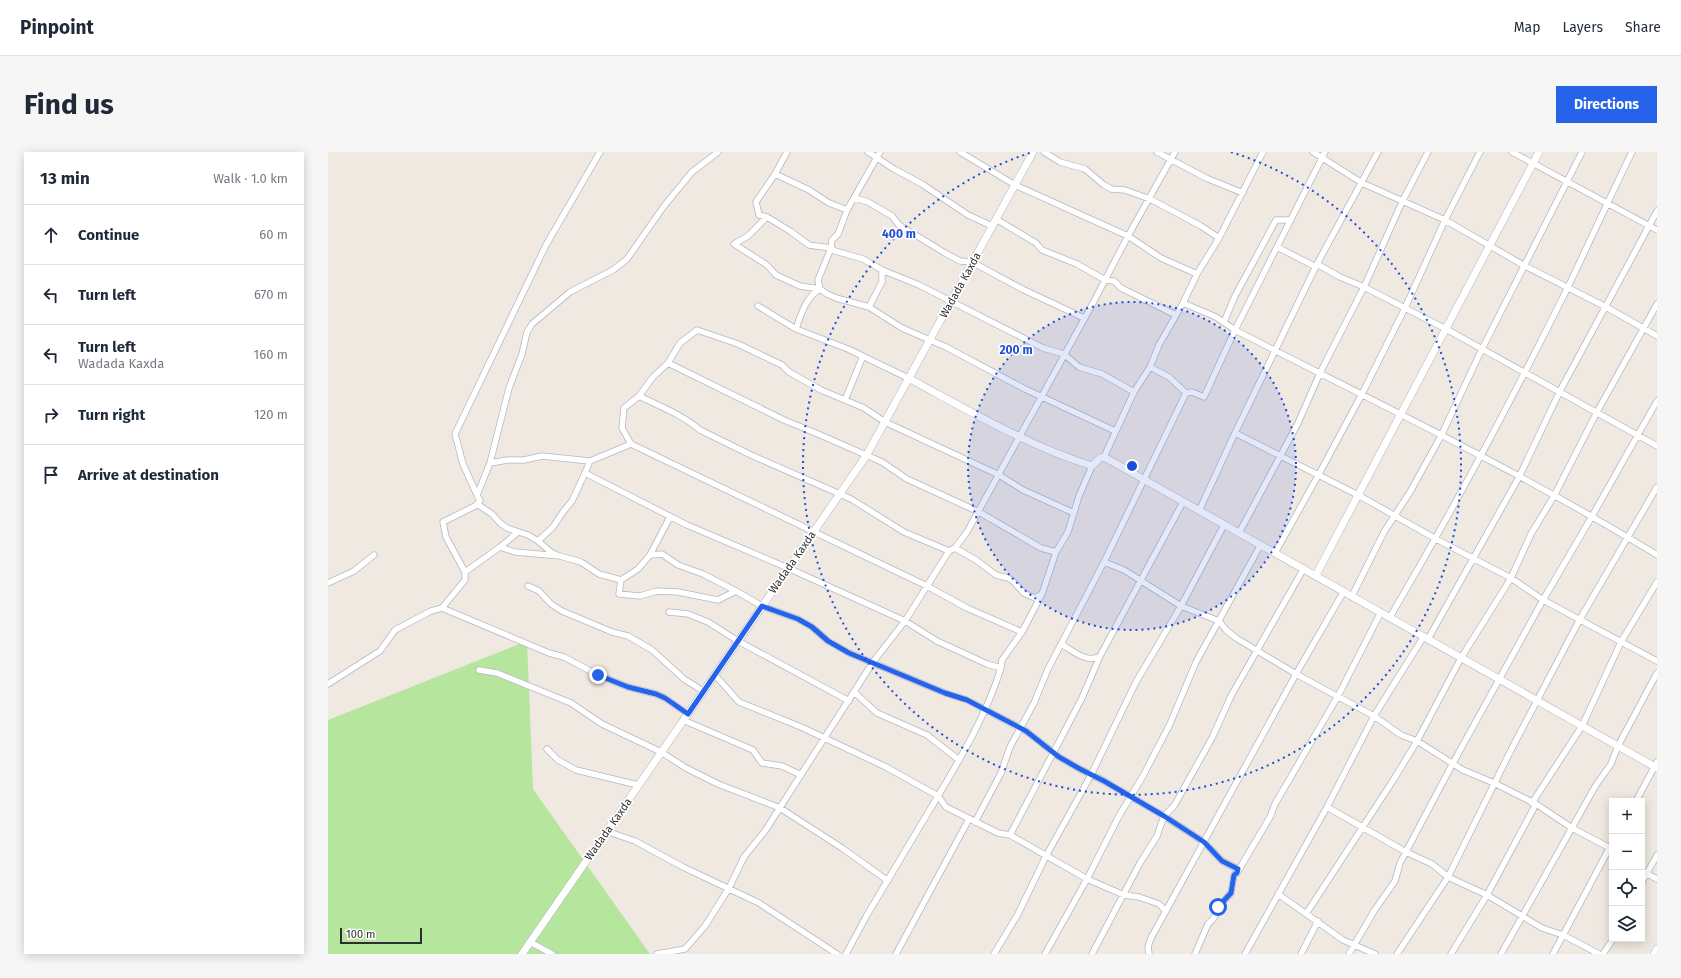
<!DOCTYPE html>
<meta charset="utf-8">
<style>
body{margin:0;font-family:"Fira Sans",sans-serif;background:#f6f6f7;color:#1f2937}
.controls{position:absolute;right:12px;bottom:12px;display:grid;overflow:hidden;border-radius:0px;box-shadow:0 2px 10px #0003}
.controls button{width:36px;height:36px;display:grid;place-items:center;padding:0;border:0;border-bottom:1px solid #e0e1e3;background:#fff;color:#1f2937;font:20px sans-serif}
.scale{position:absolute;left:12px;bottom:10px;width:82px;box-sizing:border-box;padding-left:4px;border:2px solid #2e2e2e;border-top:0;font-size:11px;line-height:14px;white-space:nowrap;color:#2e2e2e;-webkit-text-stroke:3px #fff;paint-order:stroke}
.stop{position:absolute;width:12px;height:12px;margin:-9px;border:3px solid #2563eb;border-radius:50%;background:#fff}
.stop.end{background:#2563eb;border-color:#fff;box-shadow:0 1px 4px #0008}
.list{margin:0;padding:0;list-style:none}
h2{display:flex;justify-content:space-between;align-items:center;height:52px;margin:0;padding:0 16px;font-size:17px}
h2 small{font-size:13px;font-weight:400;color:#747a83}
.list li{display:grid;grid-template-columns:26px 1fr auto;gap:12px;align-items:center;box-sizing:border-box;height:60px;padding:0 16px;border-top:1px solid #e0e1e3}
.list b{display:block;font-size:15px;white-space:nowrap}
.list p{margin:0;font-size:13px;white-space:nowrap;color:#747a83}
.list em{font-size:13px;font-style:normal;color:#747a83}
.icon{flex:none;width:22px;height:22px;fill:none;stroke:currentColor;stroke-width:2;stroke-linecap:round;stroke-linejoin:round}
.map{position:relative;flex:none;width:1329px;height:802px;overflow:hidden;border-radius:0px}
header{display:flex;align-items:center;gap:24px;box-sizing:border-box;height:56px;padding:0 20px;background:#fff;border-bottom:1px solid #e0e1e3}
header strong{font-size:19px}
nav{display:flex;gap:22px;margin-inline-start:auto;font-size:14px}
.intro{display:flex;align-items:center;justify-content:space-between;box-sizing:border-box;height:96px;padding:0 24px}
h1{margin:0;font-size:28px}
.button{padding:10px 18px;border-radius:0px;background:#2563eb;color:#fff;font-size:14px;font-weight:700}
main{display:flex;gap:24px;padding:0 24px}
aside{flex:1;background:#fff;border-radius:0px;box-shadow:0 2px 10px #0003}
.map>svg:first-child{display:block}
.green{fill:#b6e59e}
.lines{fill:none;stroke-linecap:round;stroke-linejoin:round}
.minor-casing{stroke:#b4b7c1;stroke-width:7}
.tertiary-casing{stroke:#b4b7c1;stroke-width:8}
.minor{stroke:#fff;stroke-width:5.5}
.tertiary{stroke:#fff;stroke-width:7}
.route{stroke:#2563eb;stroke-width:5}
.ring{fill:none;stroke:#1d4ed8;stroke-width:2;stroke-dasharray:2 4}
.labels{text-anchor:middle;stroke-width:3.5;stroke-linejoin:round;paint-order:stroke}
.street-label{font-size:11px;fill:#2e2e2e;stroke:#fff}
.centre{fill:#1d4ed8;stroke:#fff;stroke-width:2}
.ring-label{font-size:12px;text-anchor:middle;font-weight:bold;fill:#1d4ed8;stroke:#fff;stroke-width:3.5;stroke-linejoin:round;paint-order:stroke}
</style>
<header>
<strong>Pinpoint</strong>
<nav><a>Map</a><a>Layers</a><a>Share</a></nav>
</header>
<div class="intro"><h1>Find us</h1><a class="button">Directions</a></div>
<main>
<aside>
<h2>13 min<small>Walk · 1.0 km</small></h2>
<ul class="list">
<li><svg class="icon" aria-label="ahead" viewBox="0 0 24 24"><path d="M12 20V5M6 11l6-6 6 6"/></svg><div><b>Continue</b></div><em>60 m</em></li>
<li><svg class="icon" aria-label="left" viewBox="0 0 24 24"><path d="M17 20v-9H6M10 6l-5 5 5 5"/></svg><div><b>Turn left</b></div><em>670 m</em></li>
<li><svg class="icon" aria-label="left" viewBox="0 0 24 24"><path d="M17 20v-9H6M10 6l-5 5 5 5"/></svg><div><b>Turn left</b><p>Wadada Kaxda</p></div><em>160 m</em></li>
<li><svg class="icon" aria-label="right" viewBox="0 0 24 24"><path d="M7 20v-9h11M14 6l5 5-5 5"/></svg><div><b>Turn right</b></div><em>120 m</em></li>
<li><svg class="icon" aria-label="arrive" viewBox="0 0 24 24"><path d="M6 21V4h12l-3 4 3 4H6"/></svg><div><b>Arrive at destination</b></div></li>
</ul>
</aside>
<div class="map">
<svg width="1329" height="802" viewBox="0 0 1329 802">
<rect width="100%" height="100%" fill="#efe9e1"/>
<path class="green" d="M199,489L205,637L322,802H0V568Z"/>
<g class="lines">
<defs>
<path id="minor" d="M390,0L364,20L336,54L299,107L285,118L242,140L204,172L199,180L194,202L181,236L162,311L149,343L152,349L147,354L115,370L118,385L137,420L172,395L187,400L232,404L253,410L271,422L293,428L310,417L322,403L334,402L350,413L375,422L408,439
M540,0L566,17L594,32L640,63L664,74
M552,0L519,58L510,82L504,88L503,96L490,128L492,137L499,142L508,146L541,155L574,176L618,195L697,237L787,279
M632,0L687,33L800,84L833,106L869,122
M716,0L732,10L757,17L776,33L783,37L797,38L822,47L873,74L891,86
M829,0L878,26L915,41
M985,0L1034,31L1117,68L1197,114L1278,155L1329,184
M1184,0L1329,78
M447,22L481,38L501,51L519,58
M527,46L540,50L564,64L571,73L617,101L632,109L644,110L694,137L756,166
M439,65L431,63L428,50L447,22L459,0
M668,67L708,91L714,98L749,112L777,128L786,129L793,136L848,163
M949,95L988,115
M989,112L1012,125L1036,135L1118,177L1329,294
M855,151L888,165L907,178C1049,251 1193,320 1329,403
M430,154L468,177L520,197L580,226
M541,155L554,130V118
M896,170L907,144L948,68H963
M468,177C473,162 478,145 492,137L472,134L448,123L439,113L406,92L420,84L439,65L462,79L481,93L503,96L507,99L535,107L554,118L591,133L715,196L736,202L751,215L774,222L806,240
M340,211L352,191L369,178L410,192L454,213L461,220L493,238L536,256L557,270L671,323L695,338L746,361
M822,215L841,225L858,241L864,240L876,245L907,178L997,0
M311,244C331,254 355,263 372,278L423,303L523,347L576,380L621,399
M517,248L535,204
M907,281L1030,343L1108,387L1183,426L1215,448L1329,509
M303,292L294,276L296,256L311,244L325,225L340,211L456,268L490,282L554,310L579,327L651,360L713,396L728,400
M776,305L806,240L822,215L831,193L855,151L869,122L891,86L935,0
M162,311L180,308H196L214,304L262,309
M149,343L135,312L127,282L218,93L272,0
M149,352L164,362L172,371L179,376L200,383L210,389
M871,359L907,281L989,112L1050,0
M911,381L970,271L992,221L1036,135L1075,48L1100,0
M172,395L189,381
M627,396L648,408L668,423L680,426L685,429L696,441L707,446L714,442L728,400L740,380L751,344L764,314
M947,401L991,322L1034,242L1077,156L1117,68L1152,0
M229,403L224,401L210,389L225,375L235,360L244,349L257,321
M322,403L342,365
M776,410L796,418L853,454L891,469L898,478L908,486L968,522L1046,564L1073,583L1089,589L1135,618L1166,631L1208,652L1244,676L1282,696
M293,428L291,442L312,444L329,439L350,440L390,448L408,439L434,454L470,467L484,475L500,489L521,501L617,541L639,548L698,579L731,605L752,617L776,629L836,664L876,690L894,709L910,717
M0,431L26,419L46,403
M200,434L211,439L223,452L234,459L284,480L300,484L324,498L356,527L375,539
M1024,444L1056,380L1082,340L1113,284L1154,197L1254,0
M114,456L137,428V420
M341,460L360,462L380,470L410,489L521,549
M1062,465C1125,358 1184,248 1239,137C1261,91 1282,45 1304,0
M694,480L639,456L599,434L303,292L262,309L257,321L359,373L460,416L577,469L609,489L659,512L673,516L674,508L694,480L714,442
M1100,487L1191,325L1232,239L1329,59
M733,492C744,498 759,512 772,504L855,350
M151,518L169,521L243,551L274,572L333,600L358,616L390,632L452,656L514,696L560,729
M387,523L411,550L473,575L558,615L610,644C634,604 659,561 673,516
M0,532L52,499L67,478L103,459L114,456L221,501L236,505L270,523L300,535L328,542L337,546L360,562
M526,540L549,561L599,583L631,608
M355,568L425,598L434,611L454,614L473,623
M219,597L230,608L248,618L310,633
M1308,649L1329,610
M1204,651L1254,574L1293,490L1329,430
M999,655L1078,700L1104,712L1120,725L1159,743L1214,776L1235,783L1271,802
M647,670L673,621L682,595L706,551L720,517L776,410L858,241
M278,679L307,689L355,715L431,751L509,802
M682,683L754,546L772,504
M1314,719L1329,727
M1314,730L1329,703
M950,742L1015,788L1047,802
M838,759L831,752L811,745L796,743L759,727L791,664L815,624L842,572L868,510L932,394
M978,762L1066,627L1089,589L1133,506L1183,426L1203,382L1226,344L1269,260L1329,152
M202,790L224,802
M329,802L357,797L377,774L401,736L416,705L437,679L545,510L577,469L621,399L627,396L639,380L765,151L800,84L847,0
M518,802L539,763L610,644L618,655L670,681L682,683L759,727L717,802
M568,802L641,667
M666,802L690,762L718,704L763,623L808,530L853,454L896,373
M764,802L812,711L829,684L836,664L846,654L884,586L903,544L976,416
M821,802L820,795L823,786L968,522L1016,439
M867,802L880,772L886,766L890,755L903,741L906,723L909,721L942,665L947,652L1010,544L1053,460
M917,802L999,655L1046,564L1096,484
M973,802L990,769
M1021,802L1046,759L1067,729L1072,711L1125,611L1215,448L1263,366L1329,249
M1069,802L1120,725L1183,598L1252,467L1329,335
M1123,802L1159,743L1208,652
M1173,802L1268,633L1283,612L1290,594L1329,521
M1225,802L1283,693
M1275,802L1285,787"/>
<path id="tertiary" d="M580,226C640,258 700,294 764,314L772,306L776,305L1329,616
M988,423L1211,0
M194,802L538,304L705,0
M1326,802L1329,797"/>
</defs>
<use href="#minor" class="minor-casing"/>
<use href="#tertiary" class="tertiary-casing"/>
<use href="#minor" class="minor"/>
<use href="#tertiary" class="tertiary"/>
</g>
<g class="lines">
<path class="route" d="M270,523L300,535L328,542L337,546L360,562L434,454L470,467L484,475L500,489L521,501L617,541L639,548L698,579L731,605L752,617L776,629L836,664L876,690L894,709L910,717L909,721L906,723L903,741L890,755"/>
</g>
<circle cx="804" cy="314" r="164" fill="#1d4ed8" fill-opacity=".12"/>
<g class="ring">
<circle cx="804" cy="314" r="164"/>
<path d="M903 0A329 329 0 1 1 705 0"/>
</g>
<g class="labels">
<g class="street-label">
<text transform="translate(632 133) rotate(-61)" y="4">Wadada Kaxda</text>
<text transform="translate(464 410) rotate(-55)" y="4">Wadada Kaxda</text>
<text transform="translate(280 677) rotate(-55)" y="4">Wadada Kaxda</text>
</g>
</g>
<circle cx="804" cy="314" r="6" class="centre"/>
<g class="ring-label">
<text x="571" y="86">400 m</text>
<text x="688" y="202">200 m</text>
</g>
</svg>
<div class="controls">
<button>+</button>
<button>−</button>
<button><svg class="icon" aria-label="locate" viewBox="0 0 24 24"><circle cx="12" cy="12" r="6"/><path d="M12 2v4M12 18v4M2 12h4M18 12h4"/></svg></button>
<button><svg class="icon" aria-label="layers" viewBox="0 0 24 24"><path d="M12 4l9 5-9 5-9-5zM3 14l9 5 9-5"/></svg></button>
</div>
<div class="scale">100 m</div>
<div class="stop" style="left:890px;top:755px"></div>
<div class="stop end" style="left:270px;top:523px"></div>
</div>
</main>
